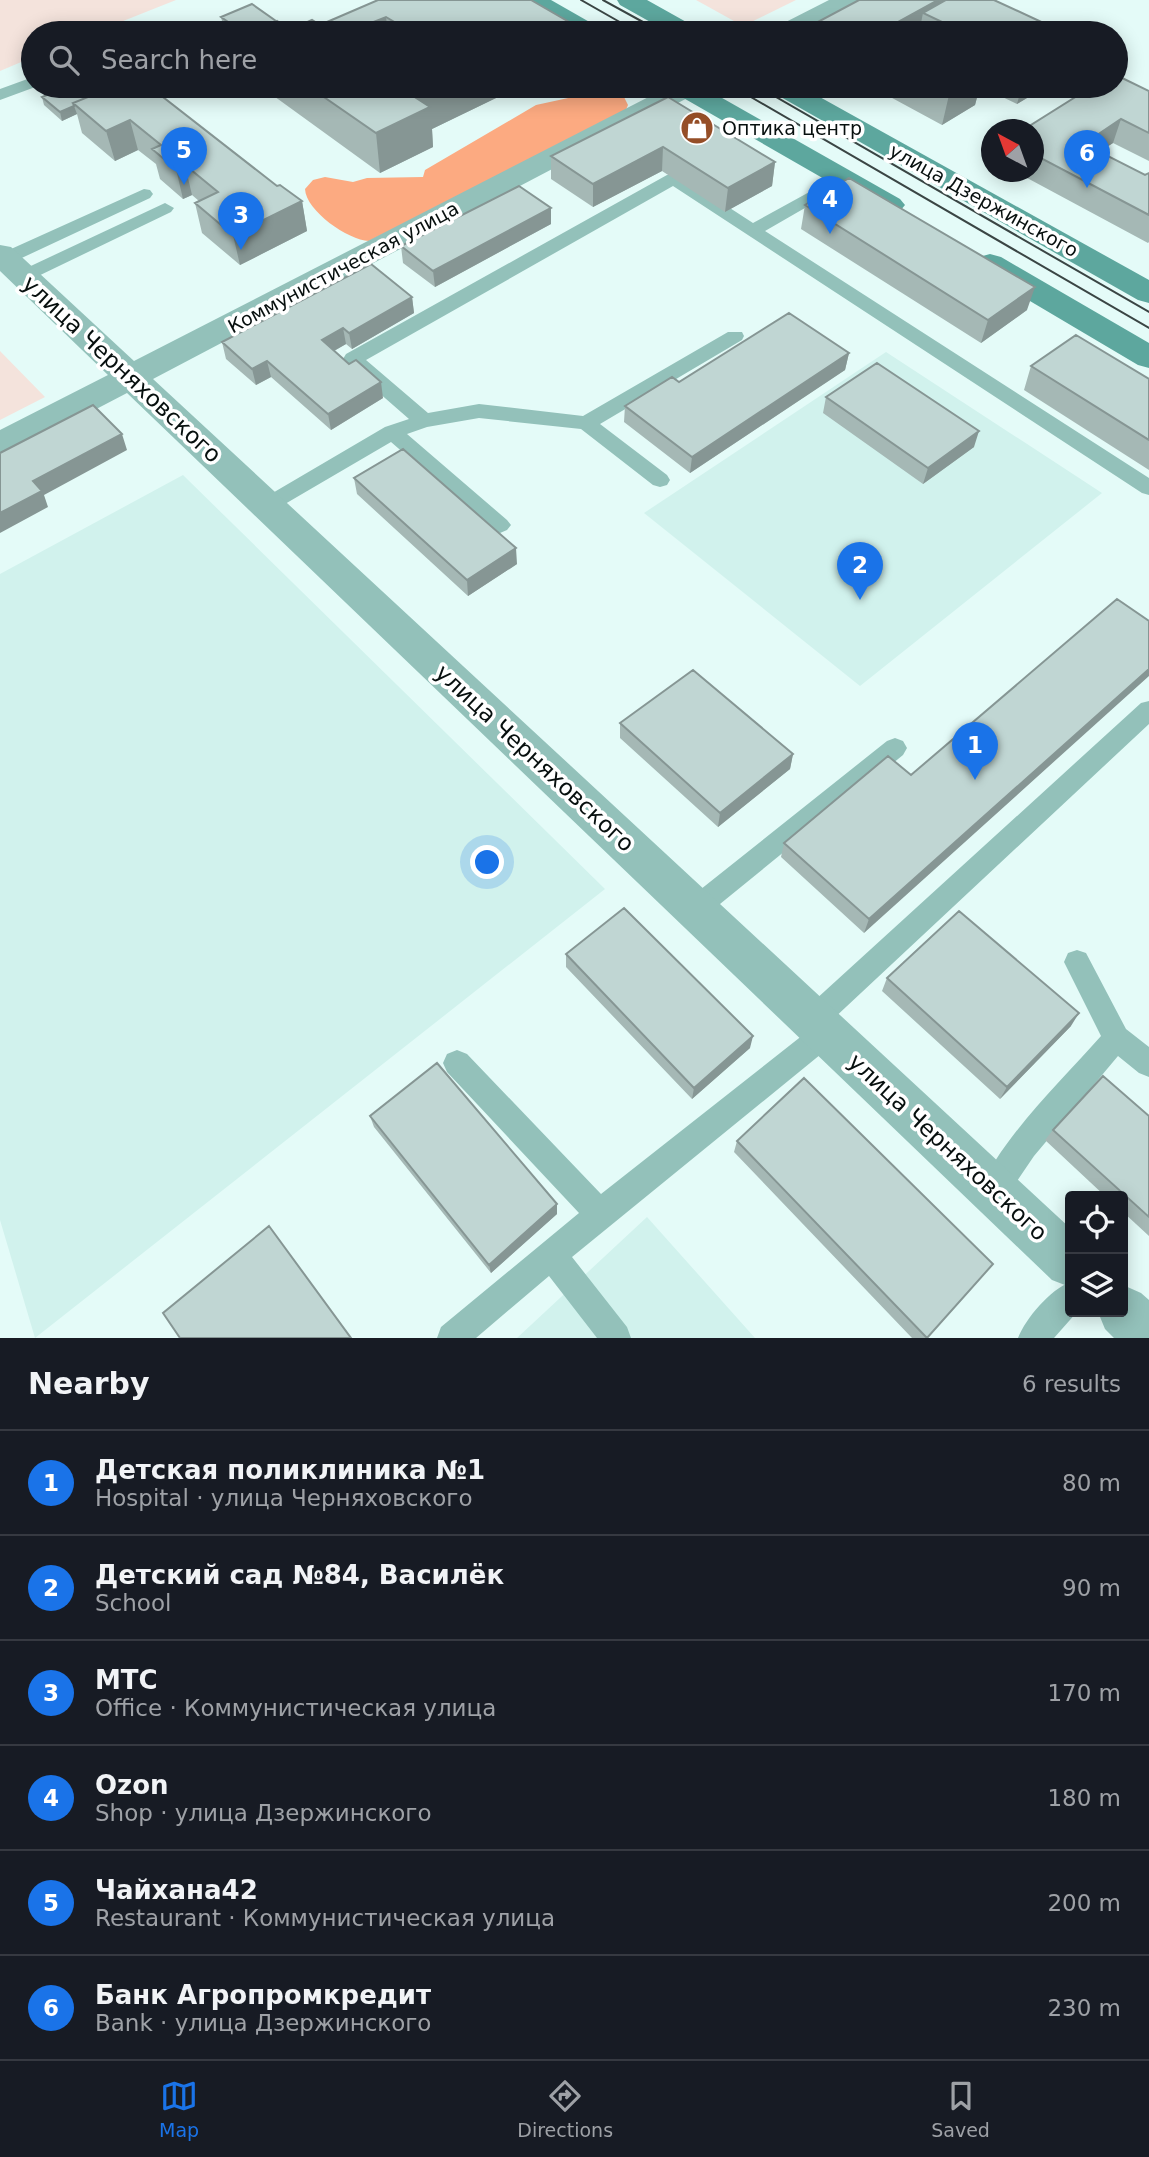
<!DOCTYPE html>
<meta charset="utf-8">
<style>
body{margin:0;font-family:"DejaVu Sans",sans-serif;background:#242831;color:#f1f3f6}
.controls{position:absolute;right:21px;bottom:21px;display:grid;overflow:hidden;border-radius:7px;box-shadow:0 4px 18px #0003}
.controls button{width:63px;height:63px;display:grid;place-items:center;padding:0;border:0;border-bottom:2px solid #363941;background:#171b24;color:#f1f3f6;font:35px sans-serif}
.compass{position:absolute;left:981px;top:119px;width:63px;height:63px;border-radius:50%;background:#171b24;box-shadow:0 4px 18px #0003;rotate:319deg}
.you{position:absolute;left:488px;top:863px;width:24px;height:24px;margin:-18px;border:5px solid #fff;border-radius:50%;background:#1a73e8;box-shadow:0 0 0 10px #1a73e833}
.badge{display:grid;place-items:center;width:46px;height:46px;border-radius:50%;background:#1a73e8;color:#fff;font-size:23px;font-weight:700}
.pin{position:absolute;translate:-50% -58px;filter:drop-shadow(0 2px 4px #0008)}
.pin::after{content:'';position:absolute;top:37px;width:24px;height:21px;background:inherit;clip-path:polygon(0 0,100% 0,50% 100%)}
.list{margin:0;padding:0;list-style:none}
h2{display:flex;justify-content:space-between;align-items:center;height:91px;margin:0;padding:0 28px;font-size:30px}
h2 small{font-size:23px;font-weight:400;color:#9ea1a6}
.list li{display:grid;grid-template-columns:46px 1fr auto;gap:21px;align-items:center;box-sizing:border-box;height:105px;padding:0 28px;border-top:2px solid #363941}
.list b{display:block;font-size:26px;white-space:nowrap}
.list p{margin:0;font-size:23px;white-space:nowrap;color:#9ea1a6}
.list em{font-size:23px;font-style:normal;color:#9ea1a6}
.icon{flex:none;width:38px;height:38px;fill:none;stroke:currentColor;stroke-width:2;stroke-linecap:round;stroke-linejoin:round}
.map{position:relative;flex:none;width:1149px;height:1338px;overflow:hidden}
.search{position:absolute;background:#171b24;box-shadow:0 4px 18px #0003;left:21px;right:21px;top:21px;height:77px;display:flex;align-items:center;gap:18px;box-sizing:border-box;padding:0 24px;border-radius:38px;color:#9ea1a6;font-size:26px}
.sheet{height:721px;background:#171b24}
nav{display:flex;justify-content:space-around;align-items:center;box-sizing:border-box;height:98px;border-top:2px solid #363941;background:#171b24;font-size:19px;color:#9ea1a6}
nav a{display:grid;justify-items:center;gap:4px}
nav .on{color:#1a73e8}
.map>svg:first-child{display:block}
.built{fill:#d1f2ed}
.green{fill:#f4e3dc}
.forest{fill:#fcaa81}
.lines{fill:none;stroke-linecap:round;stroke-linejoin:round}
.lane{fill:#93c1ba;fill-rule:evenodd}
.street{fill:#93c1ba;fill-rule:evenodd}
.secondary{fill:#5da79e;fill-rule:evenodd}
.tram{stroke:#3a4544;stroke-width:2}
.wall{fill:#a5b8b5}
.shaded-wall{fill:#869694}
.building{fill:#c0d6d3;stroke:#869694;stroke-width:2}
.labels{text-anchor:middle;stroke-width:7;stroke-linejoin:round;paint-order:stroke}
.far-poi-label{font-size:19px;fill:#070f0e;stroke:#fff;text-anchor:start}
.far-street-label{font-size:19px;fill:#070f0e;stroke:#fff}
.street-label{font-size:23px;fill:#070f0e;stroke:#fff}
</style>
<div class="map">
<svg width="1149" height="1338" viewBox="0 0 1149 1338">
<rect width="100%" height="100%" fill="#e4fbf8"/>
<path class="built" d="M886,352L1102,493L860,686L644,513Z
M183,475L605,889L35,1338L0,1220V574Z
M647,1217L755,1338H517Z"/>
<path class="green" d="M0,0H176L93,33H33V57L0,71Z
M696,0H796L743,26Z
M0,351L45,397L0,420Z"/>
<path class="forest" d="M605,90L624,97L628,105L625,112L369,241C348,240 306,211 305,189L313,180L325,177L353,182L367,178L423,177L425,170L536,105Z"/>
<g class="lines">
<path class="lane" d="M33,77V86H38L0,100V89Z
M844,173L850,174L852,178L850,182L765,231L1149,478V495L1142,493L673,186L366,360L428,413L479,404L583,416L728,332H742L744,336L742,340L600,424L667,475L670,480L667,485L660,487L653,485L581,429L479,418L427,427L407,434L507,520L511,525L507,530L500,533L493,530L391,442L273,511L266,514L259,511L256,506L259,501L385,427L409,419L346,364L343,359L346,354L667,175H679L753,223Z
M144,189L150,190L153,194L150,198L11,263H0V254Z
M165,203L174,208L171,212L30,280L24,282L15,276L18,272Z
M1149,701V724L831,1021L837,1023L841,1032L837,1041L572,1257L627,1327L631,1338H597L549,1276L476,1338H437L441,1327L579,1213L447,1072L443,1063L447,1054L457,1050L467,1054L601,1194L808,1031L803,1029L800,1020L803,1011L1141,703Z
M895,738L903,741L907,748L903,755L704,917L695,921L686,917L682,909L686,901L887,741Z
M1077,950L1086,953L1126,1029L1149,1047V1077L1139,1073L1118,1056L1034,1156L1004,1200L994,1204L984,1200L980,1190C1001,1138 1063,1079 1101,1036L1064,962L1068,953Z
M1070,1282V1312H1077L1054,1338H1018C1026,1318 1050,1290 1070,1282Z"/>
<path class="street" d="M829,0H860L857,5L802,33H770L774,28Z
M670,86H698L699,88L695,94L153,379L1070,1228V1287L1052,1280L127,393L12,453L0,457V430L108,375L0,271V245L11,247L134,361Z
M1123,1285L1141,1293L1149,1300V1338H1114L1105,1329L1098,1312H1123Z"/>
<path class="secondary" d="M521,0H551L600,28L604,33H573L524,5Z
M617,0H647L697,28L701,33H670L620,5Z
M669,86H701L900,199L905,205L900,211L890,214L880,211L673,92Z
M768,86H800L1149,280V303L1138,300L772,92Z
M990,254L1001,257L1149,343V368L1138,365L979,271L975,264L979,257Z"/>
<path class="tram" d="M581,0L639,33
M603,0L663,33
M732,86L1149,328
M757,86L1149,312"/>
</g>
<path class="wall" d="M378,0L569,22V33H234L223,25L221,17L290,30L320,25Z
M859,0L1065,33H812L814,24Z
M260,86H521L432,129L433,147L380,173Z
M870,86H980L975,105L942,125Z
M991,86H1047L1017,104L990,91Z
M157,88L158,93L277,186L302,201L307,231L240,265L202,233L195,203L199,201L192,195L183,199L160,179L156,164L138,150L115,161L82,133L77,114L62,121L44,105L42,97Z
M1149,91V161L1113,143L1099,152L1145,175L1149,173V242L1148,243L1016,172H1033V130Z
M668,97L775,162L772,186L725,212L662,171L593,207L551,179V156Z
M805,205L1027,310L981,343L801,229Z
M551,208V224L435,287L403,263L401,246Z
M412,297L414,313L352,349L346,344L334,351L383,398L331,430L271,377L256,385L226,359L222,342Z
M849,353L845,370L690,473L624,422L625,406L679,382Z
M1031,366L1149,379V470L1024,390Z
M826,397L974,447L923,484L823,413Z
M354,478L517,564L468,596L357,494Z
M1117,599L864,933L781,857L784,843L911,775Z
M620,723L793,754L790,769L718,827L620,738Z
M566,954L750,1048L692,1099L566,967Z
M887,978L1071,1026L1000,1099L882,991Z
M370,1116L557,1204V1214L491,1273L374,1127Z
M1149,1116V1236L1123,1212V1196H1105L1045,1140L1053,1130Z
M737,1141L927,1338H912L734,1152Z"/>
<path class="shaded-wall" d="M938,0H985L923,13L919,33H887L889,27Z
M386,17L388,33H353V30Z
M569,22V33H546Z
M435,86H521L432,129L433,147L380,173L376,133L413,96Z
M964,86H980L975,105L942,125L949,95Z
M1022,86H1047L1017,104Z
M74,106L77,114L62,121L60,112Z
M1121,119L1113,143L1076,167L1084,144Z
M130,120L138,150L115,161L106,131Z
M663,147L662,171L593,207V184Z
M775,162L772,186L725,212L728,188Z
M185,165L192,195L183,199L176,169Z
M302,201L307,231L240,265L233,235Z
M551,208V224L435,287L433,271Z
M1035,287L1027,310L981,343L988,320Z
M412,297L414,313L352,349L349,333Z
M343,328L346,344L325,356L322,340Z
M849,353L845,370L690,473L692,457Z
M267,361L271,377L256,385L252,369Z
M381,382L383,398L331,430L328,414Z
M979,431L974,447L923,484L928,468Z
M122,434L127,450L44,495L48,507L0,533V513L33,481Z
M516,548L517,564L468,596L467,580Z
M1149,669V676L864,933L869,919Z
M793,754L790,769L718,827L720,813Z
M1079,1013L1071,1026L1000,1099L1007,1087Z
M753,1036L750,1048L692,1099L694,1088Z
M557,1204V1214L491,1273L489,1265Z"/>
<path class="building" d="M378,0H531L569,22L546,33H413L386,17L353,30L358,33H259L267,30L262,27L277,21L290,30L312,20L320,25Z
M859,0H938L889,27L901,33H832L814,24Z
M946,0H994L1065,33H965L923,13Z
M252,4L276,21L262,27L263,32L259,33H244L221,17Z
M215,29L220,33H205Z
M1116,75L1149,91V133L1121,119L1084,144L1145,175L1149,173V215L1033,154V130H1023L1093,86H1116Z
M69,86H115L73,103L74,106L60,112L42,97Z
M115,86H154L157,88L154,90L277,186L280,185L302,201L233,235L195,203L218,192L185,165L176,169L152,149L161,145L130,120L106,131L73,103Z
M308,86H435L413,96L430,107L376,133Z
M931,86H964L949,95Z
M668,97L775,162L728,188L663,147L593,184L551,156Z
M849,178L1035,287L988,320L805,205Z
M519,186L551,208L433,271L401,246Z
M371,264L412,297L349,333L343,328L322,340L349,364L356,360L381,382L328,414L267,361L252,369L222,342Z
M789,313L849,353L692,457L625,406L672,377L679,382Z
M1076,335L1149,379V440L1031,366Z
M877,363L979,431L928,468L826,397Z
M93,405L122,434L33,481L42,491L0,513V453Z
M403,449L516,548L467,580L354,478Z
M1117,599L1149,621V669L869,919L784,843L888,756L911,775Z
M693,670L793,754L720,813L620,723Z
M624,908L753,1036L694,1088L566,954Z
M959,911L1079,1013L1007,1087L887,978Z
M437,1063L557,1204L489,1265L370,1116Z
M1103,1076L1149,1116V1217L1053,1130Z
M804,1078L993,1264L927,1338L737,1141Z
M269,1226L351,1338H180L163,1313Z"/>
<defs>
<symbol id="shop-disc" viewBox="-11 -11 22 22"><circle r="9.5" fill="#954e27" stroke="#fff"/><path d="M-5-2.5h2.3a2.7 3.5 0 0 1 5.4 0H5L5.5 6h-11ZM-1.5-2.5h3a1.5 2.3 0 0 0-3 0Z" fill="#fff"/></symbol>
</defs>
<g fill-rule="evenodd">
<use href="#shop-disc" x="678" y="109" width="38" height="38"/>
</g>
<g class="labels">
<g class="far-poi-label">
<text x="722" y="135">Оптика центр</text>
</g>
<g class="far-street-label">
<text transform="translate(984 200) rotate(29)" y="7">улица Дзержинского</text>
<text transform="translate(343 267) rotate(-28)" y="7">Коммунистическая улица</text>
</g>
<g class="street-label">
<text transform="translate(122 369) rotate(43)" y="8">улица Черняховского</text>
<text transform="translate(535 758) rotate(43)" y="8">улица Черняховского</text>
<text transform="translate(948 1147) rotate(43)" y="8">улица Черняховского</text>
</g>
</g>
</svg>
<div class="controls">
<button><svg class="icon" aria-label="locate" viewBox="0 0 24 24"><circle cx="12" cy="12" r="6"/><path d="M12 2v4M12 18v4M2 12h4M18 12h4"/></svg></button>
<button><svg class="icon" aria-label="layers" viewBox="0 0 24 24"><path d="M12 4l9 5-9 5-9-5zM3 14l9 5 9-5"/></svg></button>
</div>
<svg class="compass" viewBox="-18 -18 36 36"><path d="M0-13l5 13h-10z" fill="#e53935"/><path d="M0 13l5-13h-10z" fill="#9ea1a6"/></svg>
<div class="you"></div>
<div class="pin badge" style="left:975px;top:780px">1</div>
<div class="pin badge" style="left:860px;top:600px">2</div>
<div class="pin badge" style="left:241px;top:250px">3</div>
<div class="pin badge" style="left:830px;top:234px">4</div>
<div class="pin badge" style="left:184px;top:185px">5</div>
<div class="pin badge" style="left:1087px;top:188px">6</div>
<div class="search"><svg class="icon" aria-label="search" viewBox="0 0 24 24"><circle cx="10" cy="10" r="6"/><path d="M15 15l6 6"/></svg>Search here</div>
</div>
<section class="sheet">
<h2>Nearby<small>6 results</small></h2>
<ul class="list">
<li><span class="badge">1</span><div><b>Детская поликлиника №1</b><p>Hospital · улица Черняховского</p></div><em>80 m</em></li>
<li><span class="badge">2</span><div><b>Детский сад №84, Василёк</b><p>School</p></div><em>90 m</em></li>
<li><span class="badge">3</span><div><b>МТС</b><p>Office · Коммунистическая улица</p></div><em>170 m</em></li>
<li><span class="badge">4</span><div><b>Ozon</b><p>Shop · улица Дзержинского</p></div><em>180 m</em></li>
<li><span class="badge">5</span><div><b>Чайхана42</b><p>Restaurant · Коммунистическая улица</p></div><em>200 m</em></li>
<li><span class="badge">6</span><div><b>Банк Агропромкредит</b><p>Bank · улица Дзержинского</p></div><em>230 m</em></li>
</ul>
</section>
<nav>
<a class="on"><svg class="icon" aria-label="map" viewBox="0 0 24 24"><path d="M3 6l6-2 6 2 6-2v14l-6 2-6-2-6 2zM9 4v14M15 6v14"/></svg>Map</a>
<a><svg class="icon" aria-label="directions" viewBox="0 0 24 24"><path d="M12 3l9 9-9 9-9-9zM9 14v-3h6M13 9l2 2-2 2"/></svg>Directions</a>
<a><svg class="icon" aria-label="saved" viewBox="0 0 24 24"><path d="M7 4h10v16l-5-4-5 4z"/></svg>Saved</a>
</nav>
